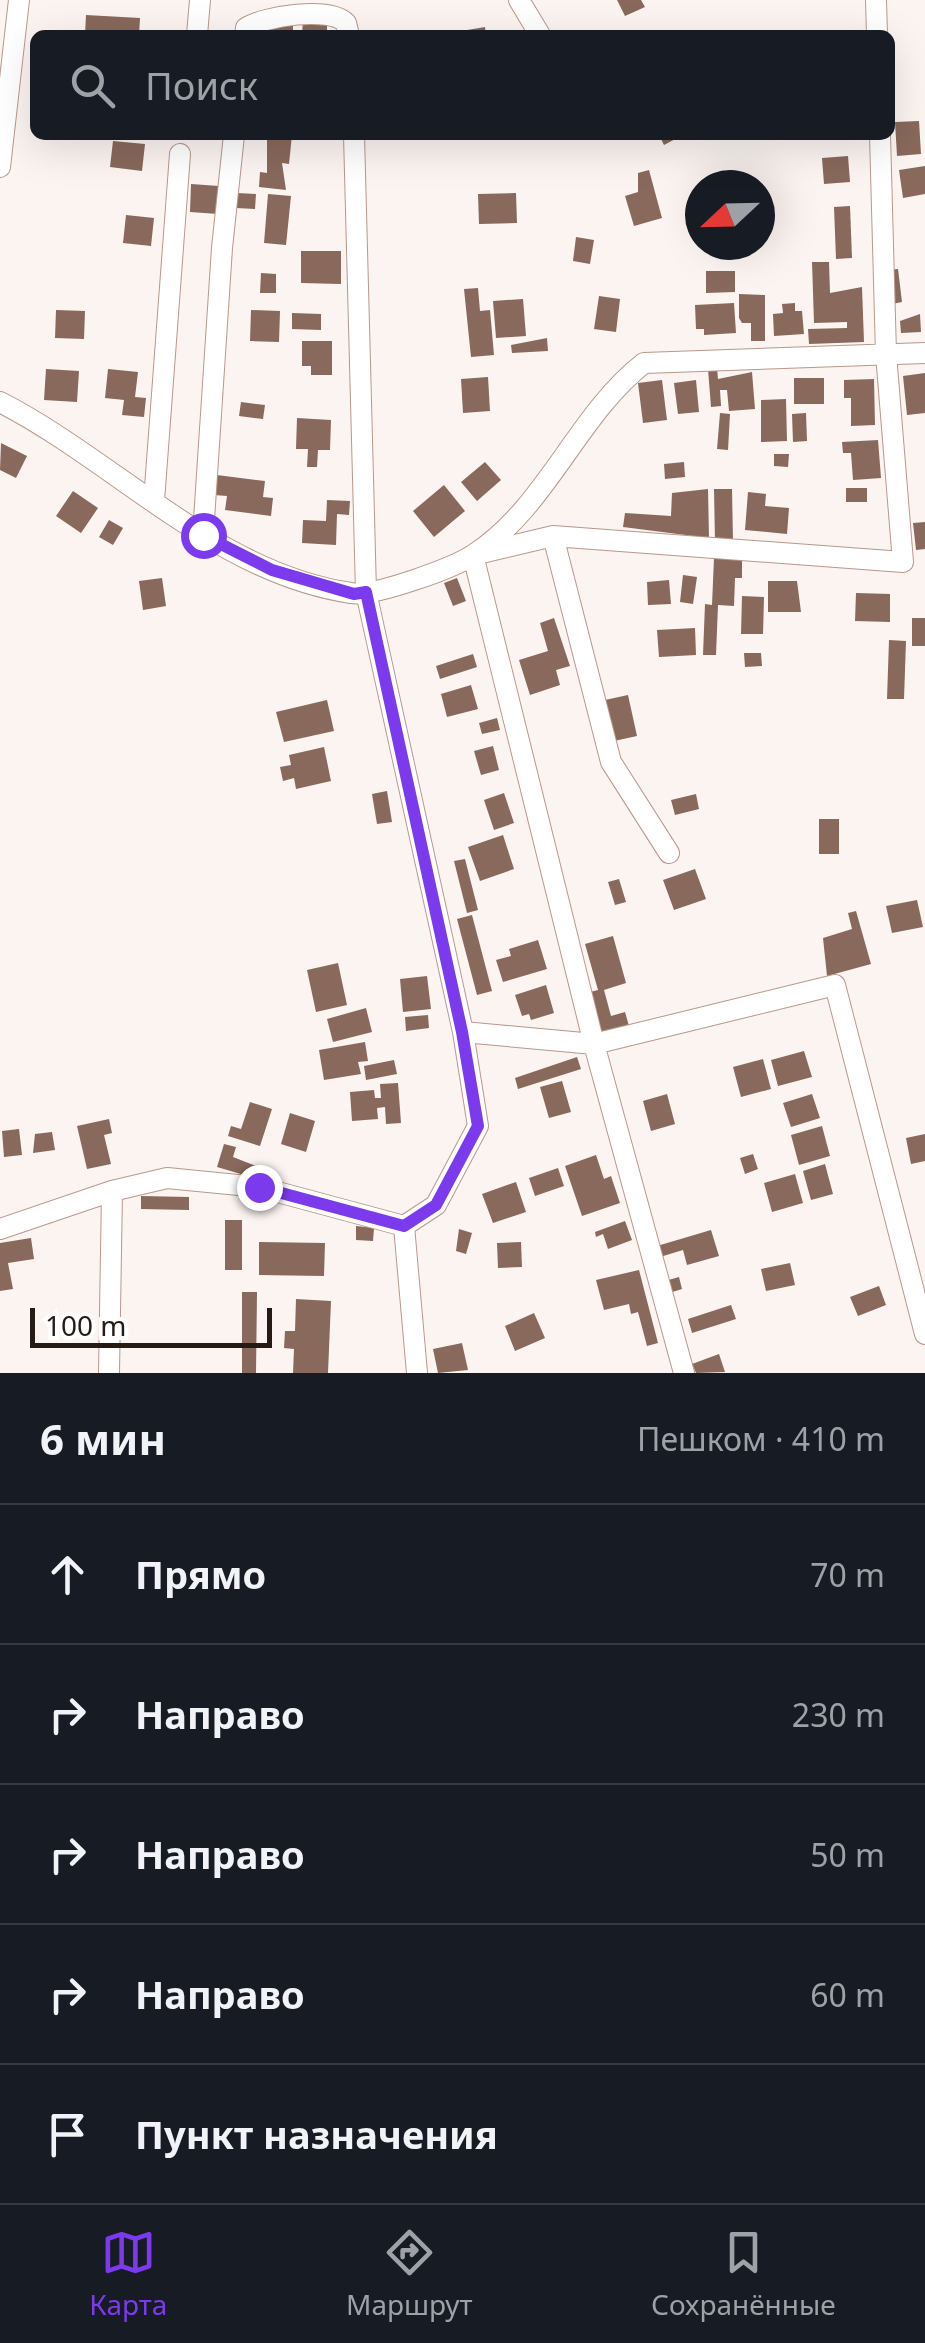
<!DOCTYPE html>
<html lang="ru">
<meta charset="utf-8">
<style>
body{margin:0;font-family:"Noto Sans",sans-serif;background:#20242c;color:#f1f3f6}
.compass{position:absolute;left:685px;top:170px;width:90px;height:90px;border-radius:50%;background:#171b24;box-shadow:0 10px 40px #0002;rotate:248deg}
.scale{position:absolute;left:30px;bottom:25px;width:242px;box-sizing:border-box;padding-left:10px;border:5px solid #261a15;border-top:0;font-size:28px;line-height:35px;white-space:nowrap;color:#261a15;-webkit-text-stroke:8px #fff;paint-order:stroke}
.stop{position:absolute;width:30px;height:30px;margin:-22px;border:8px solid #7c3aed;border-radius:50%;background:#fff}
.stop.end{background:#7c3aed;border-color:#fff;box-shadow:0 2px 10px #0008}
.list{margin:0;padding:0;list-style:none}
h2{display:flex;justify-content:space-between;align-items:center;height:130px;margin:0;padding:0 40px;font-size:42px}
h2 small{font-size:32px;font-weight:400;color:#9ea1a6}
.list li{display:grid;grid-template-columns:65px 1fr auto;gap:30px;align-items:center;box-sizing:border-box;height:140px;padding:0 40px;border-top:2px solid #363941}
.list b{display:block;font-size:38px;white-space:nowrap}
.list em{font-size:32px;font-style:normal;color:#9ea1a6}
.icon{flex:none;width:55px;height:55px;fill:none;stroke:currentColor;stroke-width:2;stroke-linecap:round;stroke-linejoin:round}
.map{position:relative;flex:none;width:925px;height:1373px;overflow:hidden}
.search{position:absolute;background:#171b24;box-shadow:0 10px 40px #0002;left:30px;right:30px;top:30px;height:110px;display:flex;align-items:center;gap:25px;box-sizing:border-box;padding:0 35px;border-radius:15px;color:#9ea1a6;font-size:38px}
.sheet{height:830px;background:#171b24}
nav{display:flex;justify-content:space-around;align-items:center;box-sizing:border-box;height:140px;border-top:2px solid #363941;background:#171b24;font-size:28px;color:#9ea1a6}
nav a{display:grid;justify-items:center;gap:5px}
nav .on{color:#7c3aed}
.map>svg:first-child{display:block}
.building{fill:#88695b}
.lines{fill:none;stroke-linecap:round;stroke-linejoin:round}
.minor-casing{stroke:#b9978a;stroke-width:22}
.minor{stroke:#fff;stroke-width:20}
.route{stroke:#7c3aed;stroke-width:12}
</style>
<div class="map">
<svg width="925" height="1373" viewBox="0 0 925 1373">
<rect width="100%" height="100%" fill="#fbf4f1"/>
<path class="building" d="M617,0H641L645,7L625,16Z
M86,15L140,18L139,35H85Z
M303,20L327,21V35H302Z
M270,22L293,23V35H270Z
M485,27L486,35H461V31Z
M919,121L921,154L897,156L895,122Z
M267,135H292L289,164L282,163L286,190L259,187L260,172L267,173Z
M659,135H683L664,145Z
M113,141L145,144L142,171L110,167Z
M848,156L850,182L824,184L822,158Z
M925,166V194L903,198L899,170Z
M649,170L662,218L634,226L625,196L638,192V173Z
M191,184L219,186L218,214L190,212Z
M237,193L256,194L255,209L236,208Z
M516,193L517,223L479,224L478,194Z
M268,194L291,196L286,245L264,243Z
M850,206L852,258L836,259L834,207Z
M126,215L154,218L151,246L123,243Z
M576,237L594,240L590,264L573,261Z
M301,251H341V284L301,283Z
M812,262H829L830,293L862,287L864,342L809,344L808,329L847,328V322L814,323Z
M898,269L902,302L892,304L888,270Z
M706,271H735V292L706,293Z
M261,273L276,274V293H260Z
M478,288L480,311L490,310L494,355L471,357L464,289Z
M739,294L765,295V341H751V323H742L739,318Z
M599,296L620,299L616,332L594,329Z
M523,299L526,336L496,338L493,301Z
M734,303L736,333L704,335V329H696L695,305Z
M795,303V311H802L804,334L774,336L773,314L783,313L782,304Z
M56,310L85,311L84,339L55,338Z
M251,310L280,311L279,342L250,341Z
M292,313L321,314V330L292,329Z
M920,314L921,332L901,333L900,321Z
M547,338L548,351L512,353L511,345Z
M302,341H332V375H311V366H302Z
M717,368L718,379L752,372L755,409L729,411L727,390H720L721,406L711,407L708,369Z
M46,369L79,371L77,402L44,400Z
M108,369L138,372L135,397L146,398L144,417L122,415L124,400L105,398Z
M925,373V413L907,415L903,376Z
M488,377L490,411L463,413L461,379Z
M794,378H824V404H794Z
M874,379L875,425L851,426V398H844V380Z
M662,380L667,420L643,423L638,383Z
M696,380L699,412L678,414L674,383Z
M786,399L787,441L761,442V400Z
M241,402L265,405L263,419L239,416Z
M720,413L730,414L728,450L717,449Z
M806,413L807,441L793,442L792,414Z
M297,418L331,420L330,450H318L317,467H307L308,449H296Z
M878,440L881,478L853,480L851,453H843L842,442Z
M1,443L27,456L16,478L0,470Z
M774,454H789L788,467L774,466Z
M485,462L501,480L477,501L461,482Z
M684,462L685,477L665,479L664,464Z
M217,475L265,481L263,497L273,498L271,516L225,510L227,496L214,495Z
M444,485L465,511L434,537L413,511Z
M846,488H867V502H846Z
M708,489L709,538L623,527L625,513L671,516L672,493Z
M714,489H732L733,541H715Z
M73,491L98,508L81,533L56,516Z
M748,492L766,494L765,506L789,508L787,534L745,530Z
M327,500L350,501L349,515L337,514L336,545L302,543L303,520L326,521Z
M109,520L123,528L113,545L99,537Z
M925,522V549L916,550L913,523Z
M714,558L742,559V578H735L734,606L718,605L716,655H703L705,604L712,605Z
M683,575L697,577L693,604L680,602Z
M162,578L166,606L143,610L139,581Z
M457,578L466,601L453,606L444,583Z
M669,580L671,604L648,605L647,582Z
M768,581H797L801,612H768Z
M856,593L890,594V622L855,621Z
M742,596L764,597L763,634H741Z
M554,618L570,666L556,670L560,685L530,695L519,660L548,651L540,623Z
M912,618H925V646H912Z
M695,628L696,655L659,657L657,630Z
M889,640L906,641L904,699H887Z
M744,653H761L762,666L745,667Z
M473,654L477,667L440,679L436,666Z
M471,685L478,709L447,717L441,694Z
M628,695L637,736L614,741L605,700Z
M327,700L334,731L284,742L276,712Z
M497,718L500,730L482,734L479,723Z
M493,746L499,770L481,775L474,751Z
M324,747L331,781L296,789L294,778L283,781L280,767L291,765L289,755Z
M387,791L392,822L377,824L372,794Z
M504,793L514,823L494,830L484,800Z
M696,794L699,809L675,815L671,800Z
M819,819H839V854H819Z
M503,835L514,869L480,881L468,847Z
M465,859L478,910L467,913L454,861Z
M695,869L706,899L674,910L663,880Z
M619,879L626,902L615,905L608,882Z
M917,900L923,927L892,933L886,906Z
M856,911L871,964L827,976L823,938L852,929L848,913Z
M472,915L492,991L477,995L457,919Z
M613,936L626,983L604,990L611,1016L625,1012L629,1026L597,1034L586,993L598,990L585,944Z
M538,940L547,969L503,982L496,960L511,956L509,949Z
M338,963L347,1005L316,1012L307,970Z
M427,976L431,1009L403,1012L400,979Z
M546,985L554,1013L531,1020L529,1014L522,1016L515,995Z
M366,1008L372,1032L333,1042L327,1019Z
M428,1015L429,1028L406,1031L405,1017Z
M365,1042L368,1061L358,1062L361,1074L324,1080L319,1050Z
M804,1051L812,1077L778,1086L771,1060Z
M577,1057L581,1069L518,1089L515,1078Z
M763,1059L771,1089L741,1097L733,1067Z
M394,1060L397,1074L366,1080L364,1066Z
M562,1081L571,1112L549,1118L540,1087Z
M398,1083L401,1123L386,1124L385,1107L377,1108L378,1119L352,1121L350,1092L374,1090L375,1098H381L380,1084Z
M667,1094L675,1124L651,1131L643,1101Z
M812,1094L820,1118L791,1127L783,1103Z
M250,1102L272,1109L260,1146L228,1136L231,1126L241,1129Z
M290,1113L315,1121L306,1152L281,1144Z
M109,1119L112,1133L104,1135L111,1164L87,1169L77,1126Z
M822,1126L830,1156L799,1165L791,1135Z
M19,1129L22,1155L4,1157L2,1131Z
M52,1132L55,1150L33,1153L35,1134Z
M925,1134V1161L911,1164L906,1138Z
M224,1144L236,1147L233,1157L261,1168L258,1179L217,1167Z
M753,1154L758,1169L745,1174L740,1158Z
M596,1155L604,1179L611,1176L620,1203L582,1216L565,1166Z
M825,1164L833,1194L811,1200L803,1171Z
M558,1168L564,1186L535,1196L529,1178Z
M795,1174L803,1203L772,1212L764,1183Z
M516,1182L526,1212L493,1223L482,1194Z
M141,1196L189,1197V1210L141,1209Z
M225,1220H242V1270H225Z
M625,1221L632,1240L608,1249L603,1234L596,1237L595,1232Z
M356,1226L374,1228L373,1241L356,1240Z
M459,1229L472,1233L466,1254L456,1251Z
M711,1230L719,1256L687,1265L683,1250L660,1257L657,1246Z
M31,1238L34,1259L8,1263L13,1289L0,1291V1243Z
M259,1242L325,1243L324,1276L259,1275Z
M521,1242L522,1267L498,1268L497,1243Z
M790,1263L795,1285L766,1291L761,1269Z
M639,1270L658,1343L647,1346L638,1312L631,1314L629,1304L604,1310L596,1280Z
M679,1277L682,1289L669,1293L665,1281Z
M879,1286L886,1305L858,1316L850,1297Z
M242,1292H257L256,1373H242Z
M296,1299L331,1301L328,1373H293L294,1349L284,1348L285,1331H295Z
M731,1305L736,1319L692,1333L688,1319Z
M534,1313L545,1338L515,1351L505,1326Z
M462,1343L468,1370L438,1373L433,1349Z
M719,1354L725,1372L696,1373L692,1364Z"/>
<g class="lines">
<defs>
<path id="minor" d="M519,0L540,35
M876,0L877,35
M197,35L200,0
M245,35L246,28C264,16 330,6 346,23L349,35
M0,167L19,0
M0,402C117,462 216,573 351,593C374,597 453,568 473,555C547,507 577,415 644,363L925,353
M154,501L180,154
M203,535L222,248L234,135
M553,536L611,762L669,853
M463,1032L594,1044L835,985L925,1334
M404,1226L417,1373
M0,1229L112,1191L167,1178L259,1187L404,1226L436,1205L478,1126L463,1032L366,592L354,135
M109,1373L112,1191
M684,1373L594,1044L473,555L553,536L903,562L886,354L880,135"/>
</defs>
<use href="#minor" class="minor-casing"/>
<use href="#minor" class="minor"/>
</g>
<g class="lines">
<path class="route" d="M203,535L272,570L354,594L366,592L462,1032L478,1126L436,1205L404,1226L259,1187"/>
</g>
</svg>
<svg class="compass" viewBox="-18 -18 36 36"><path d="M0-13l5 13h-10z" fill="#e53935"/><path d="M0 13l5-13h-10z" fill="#9ea1a6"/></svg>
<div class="scale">100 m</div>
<div class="stop" style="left:203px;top:535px"></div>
<div class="stop end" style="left:259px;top:1187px"></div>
<div class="search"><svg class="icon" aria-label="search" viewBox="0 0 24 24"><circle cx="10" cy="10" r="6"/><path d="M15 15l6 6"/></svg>Поиск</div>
</div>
<section class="sheet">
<h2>6 мин<small>Пешком · 410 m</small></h2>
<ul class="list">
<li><svg class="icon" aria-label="ahead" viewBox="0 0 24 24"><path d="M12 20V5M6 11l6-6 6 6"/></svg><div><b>Прямо</b></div><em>70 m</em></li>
<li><svg class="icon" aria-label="right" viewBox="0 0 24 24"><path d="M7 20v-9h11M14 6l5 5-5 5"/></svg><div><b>Направо</b></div><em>230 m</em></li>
<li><svg class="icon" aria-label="right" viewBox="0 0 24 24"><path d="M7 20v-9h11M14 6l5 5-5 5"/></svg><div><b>Направо</b></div><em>50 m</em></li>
<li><svg class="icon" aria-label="right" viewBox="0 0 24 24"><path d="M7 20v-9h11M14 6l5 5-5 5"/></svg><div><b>Направо</b></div><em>60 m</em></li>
<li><svg class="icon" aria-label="arrive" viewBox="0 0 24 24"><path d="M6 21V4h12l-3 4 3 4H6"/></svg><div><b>Пункт назначения</b></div></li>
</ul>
</section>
<nav>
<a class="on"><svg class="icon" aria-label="map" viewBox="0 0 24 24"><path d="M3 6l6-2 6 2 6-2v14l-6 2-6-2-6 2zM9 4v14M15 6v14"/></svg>Карта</a>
<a><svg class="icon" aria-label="directions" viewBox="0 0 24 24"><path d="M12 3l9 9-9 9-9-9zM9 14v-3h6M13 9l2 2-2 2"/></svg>Маршрут</a>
<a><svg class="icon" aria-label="saved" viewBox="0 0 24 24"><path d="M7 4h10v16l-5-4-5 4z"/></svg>Сохранённые</a>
</nav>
